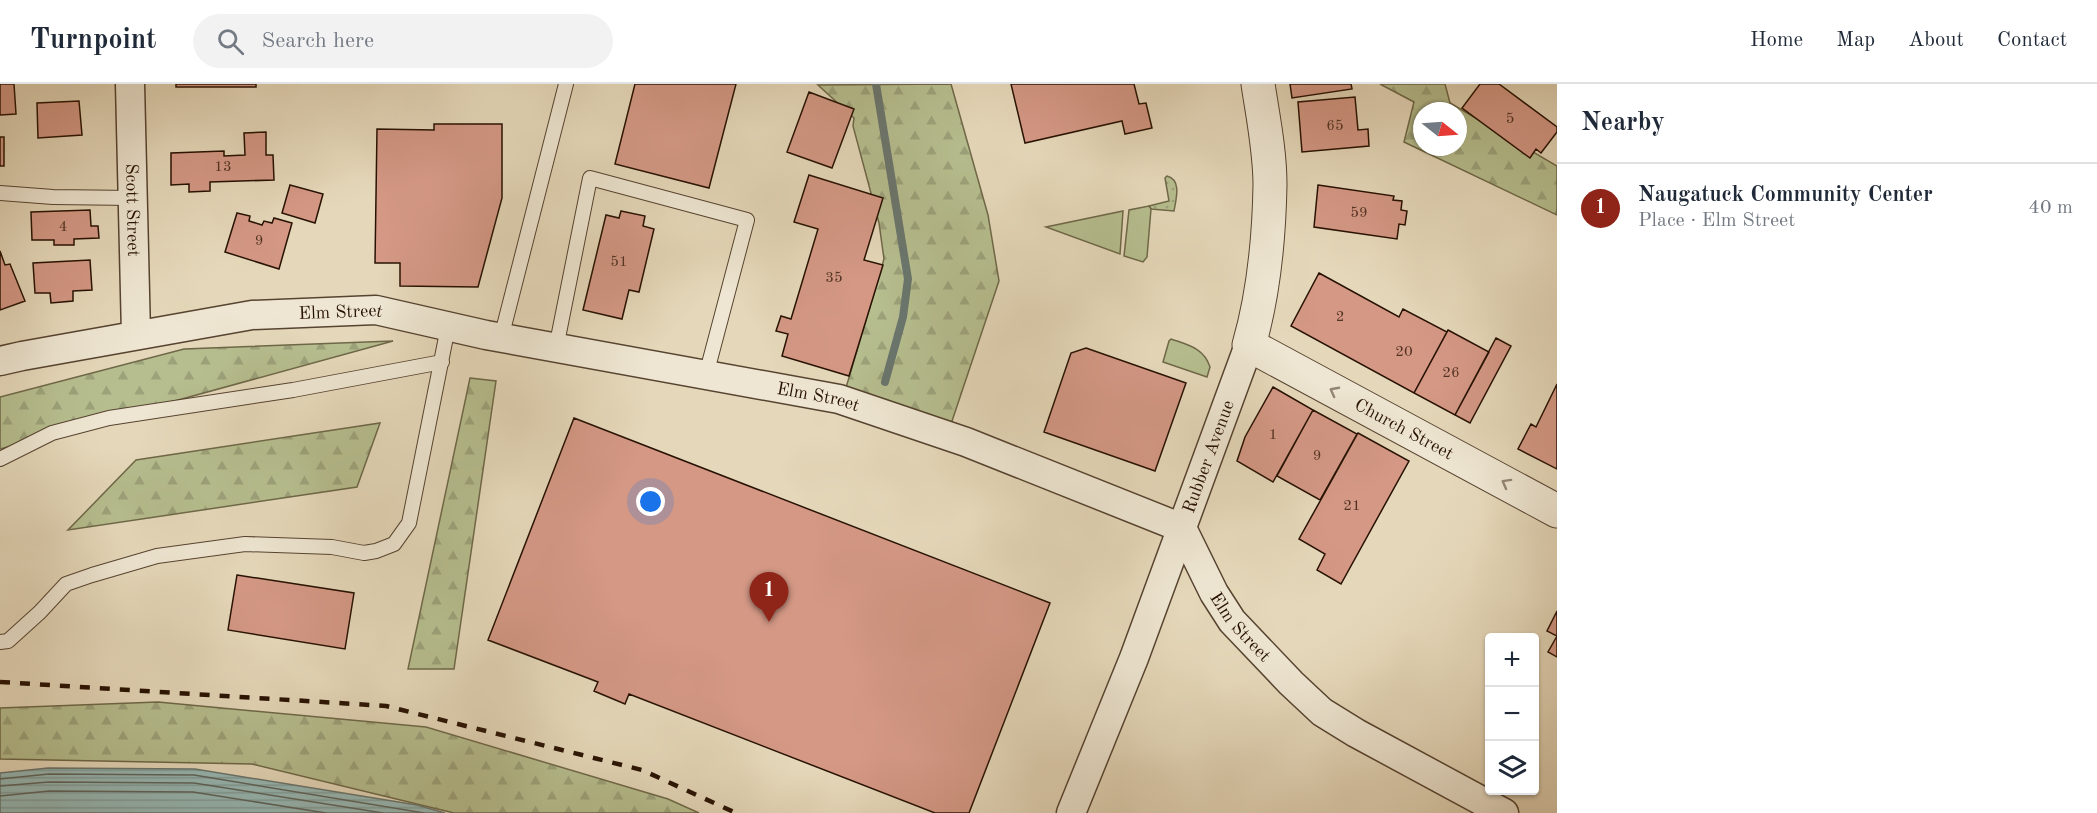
<!DOCTYPE html>
<meta charset="utf-8">
<style>
body{margin:0;font-family:"Old Standard TT",serif;background:#f2f2f3;color:#1f2937}
.controls{position:absolute;right:18px;bottom:18px;display:grid;overflow:hidden;border-radius:6px;box-shadow:0 2px 4px #0004}
.controls button{width:54px;height:54px;display:grid;place-items:center;padding:0;border:0;border-bottom:2px solid #e0e1e3;background:#fff;color:#1f2937;font:30px sans-serif}
.compass{position:absolute;left:1413px;top:18px;width:54px;height:54px;border-radius:50%;background:#fff;box-shadow:0 2px 4px #0004;rotate:107deg}
.you{position:absolute;left:651px;top:418px;width:21px;height:21px;margin:-15px;border:4px solid #fff;border-radius:50%;background:#1a73e8;box-shadow:0 0 0 9px #1a73e833}
.badge{display:grid;place-items:center;width:39px;height:39px;border-radius:50%;background:#8f2418;color:#fff;font-size:20px;font-weight:700}
.pin{position:absolute;translate:-50% -50px;filter:drop-shadow(0 2px 3px #0008)}
.pin::after{content:'';position:absolute;top:32px;width:21px;height:18px;background:inherit;clip-path:polygon(0 0,100% 0,50% 100%)}
.list{margin:0;padding:0;list-style:none}
h2{display:flex;justify-content:space-between;align-items:center;height:78px;margin:0;padding:0 24px;font-size:26px}
h2 small{font-size:20px;font-weight:400;color:#747a83}
.list li{display:grid;grid-template-columns:39px 1fr auto;gap:18px;align-items:center;box-sizing:border-box;height:90px;padding:0 24px;border-top:2px solid #e0e1e3}
.list b{display:block;font-size:22px;white-space:nowrap}
.list p{margin:0;font-size:20px;white-space:nowrap;color:#747a83}
.list em{font-size:20px;font-style:normal;color:#747a83}
.icon{flex:none;width:33px;height:33px;fill:none;stroke:currentColor;stroke-width:2;stroke-linecap:round;stroke-linejoin:round}
.map{position:relative;flex:none;width:1557px;height:729px;overflow:hidden}
header{display:flex;align-items:center;gap:36px;box-sizing:border-box;height:84px;padding:0 30px;background:#fff;border-bottom:2px solid #e0e1e3}
header strong{font-size:28px}
nav{display:flex;gap:33px;margin-inline-start:auto;font-size:21px}
.search{width:420px;height:54px;background:#f2f2f3;display:flex;align-items:center;gap:15px;box-sizing:border-box;padding:0 21px;border-radius:33px;color:#747a83;font-size:22px}
main{display:flex}
aside{flex:1;background:#fff}
.map>svg:first-child{display:block}
.grass{fill:url(#grass-dots);stroke:#6e6848;stroke-width:1.5}
.forest{fill:url(#forest-firs);stroke:#6e6848;stroke-width:1.5;fill-rule:evenodd}
.garden{fill:#b6be8f;stroke:#6e6848;stroke-width:1.5}
.water{fill:url(#water-rules);stroke:#6a766e;stroke-width:1.5}
.lines{fill:none;stroke-linecap:round;stroke-linejoin:round}
.shore{stroke:#5f655c;stroke-width:1.5}
.stream{stroke:#6a766e;stroke-width:8}
.building{fill:#d49885;stroke:#271102;stroke-width:1.5}
.service-casing{stroke:#564330;stroke-width:16}
.minor-casing{stroke:#564330;stroke-width:31}
.tertiary-casing{stroke:#564330;stroke-width:35}
.service{stroke:#eee6d2;stroke-width:14}
.minor{stroke:#eee6d2;stroke-width:28}
.tertiary{stroke:#eee6d2;stroke-width:33}
.rail{stroke:#271102;stroke-width:4.5;stroke-dasharray:10 10;stroke-linecap:butt}
.oneway{stroke:#948674}
.labels{text-anchor:middle;stroke-width:4.5;stroke-linejoin:round;paint-order:stroke}
.number-label{font-size:15px;fill:#523323}
.street-label{font-size:18px;fill:#271102;stroke:#eee6d2}
</style>
<header>
<strong>Turnpoint</strong>
<div class="search"><svg class="icon" aria-label="search" viewBox="0 0 24 24"><circle cx="10" cy="10" r="6"/><path d="M15 15l6 6"/></svg>Search here</div>
<nav><a>Home</a><a>Map</a><a>About</a><a>Contact</a></nav>
</header>
<main>
<div class="map">
<svg width="1557" height="729" viewBox="0 0 1557 729">
<defs>
<pattern id="grass-dots" width="8" height="8" patternUnits="userSpaceOnUse" patternTransform="scale(1.5)"><rect width="8" height="8" fill="#b6be8f"/><path d="M2 2h.1M6 6h.1" fill="none" stroke="#9ca27a" stroke-width="1.8" stroke-linecap="round"/></pattern>
<pattern id="forest-firs" width="22" height="20" patternUnits="userSpaceOnUse" patternTransform="scale(1.5)"><rect width="22" height="20" fill="#b6be8f"/><path d="M5 1l3.5 6h-7zM16 11l3.5 6h-7z" fill="#9ca27a"/></pattern>
<pattern id="water-rules" width="6" height="5" patternUnits="userSpaceOnUse" patternTransform="scale(1.5)"><rect width="6" height="5" fill="#97b9b6"/><path d="M0 2.5h6" fill="none" stroke="#829e9b"/></pattern>
</defs>
<rect width="100%" height="100%" fill="#e5d8ba"/>
<filter id="stains"><feTurbulence type="fractalNoise" baseFrequency=".00333" numOctaves="4"/><feColorMatrix values="0 0 0 0 .2 0 0 0 0 .09 0 0 0 0 .02 0 0 0 .5 -.17"/></filter>
<radialGradient id="worn" r=".72"><stop offset=".6" stop-color="#630" stop-opacity="0"/><stop offset="1" stop-color="#630" stop-opacity=".3"/></radialGradient>
<path class="grass" d="M1167,92C1182,96 1176,115 1174,127L1151,125L1149,122L1169,117L1165,94Z"/>
<path class="forest" d="M951,0L988,131L999,197L950,343L845,307L884,175L879,139L853,42L854,34L818,1Z
M1380,0H1445L1450,19L1557,82V131L1404,58L1414,18ZM1422,27H1458V63H1422Z
M393,257L0,365V313L184,265Z
M470,294L496,297L454,585H408Z
M380,339L357,403L68,446L136,376Z
M158,618L426,643L668,715L699,729H454L252,680L0,675V624Z"/>
<path class="garden" d="M1149,122L1151,125L1147,173L1143,178L1124,172L1129,126Z
M1123,127L1120,170L1046,143Z
M1171,255C1188,261 1204,264 1210,283L1207,293L1163,278L1169,257Z"/>
<path class="water" d="M48,684L195,685L417,721L445,729H0V689Z"/>
<g class="lines">
<path class="shore" d="M0,695L49,690L194,691L424,729
M0,702L49,698L194,699L383,729
M0,712L49,707L193,708L326,729"/>
<path class="stream" d="M876,0L908,195L903,233L885,298"/>
</g>
<path class="building" d="M0,0H14L16,30L0,31Z
M176,0H256V3H176Z
M635,0H736L709,104L615,80Z
M1011,0H1134L1139,20L1146,19L1152,44L1125,50L1122,37L1025,59Z
M1290,0H1351L1352,5L1292,14Z
M1480,0H1499L1557,43V48L1541,69L1536,65L1530,74L1462,24Z
M809,8L854,25L832,84L787,68Z
M1355,13L1358,46L1368,45L1369,62L1302,68L1298,18Z
M79,17L82,51L38,54L37,19Z
M434,40H502V114L478,203L400,202V179H375L377,45L434,46Z
M266,48V71H273L274,96L210,98V107L189,108V100L171,101V69L224,67V72L245,71L244,49Z
M0,53H4V82H0Z
M809,91L883,114L864,176L883,181L849,292L782,272L788,250L776,247L781,232L791,235L818,145L794,138Z
M290,101L323,110L315,139L282,129Z
M1318,101L1394,112L1393,116L1402,117L1401,126L1407,127L1405,141L1399,140L1397,155L1314,143Z
M90,126L91,142H98L99,154L74,155V161H54V156H32L31,128Z
M621,127L645,132L643,142L654,145L639,208L629,206L622,235L583,226L606,131L619,134Z
M237,129L250,132L249,137L262,141L264,137L272,139L274,134L292,139L279,185L225,168Z
M0,167L5,181L10,180L25,217L0,226Z
M90,176L92,206L73,207V217L51,219L50,209H35L33,179Z
M1319,189L1399,233L1403,225L1447,248L1414,309L1291,242Z
M1448,246L1489,268L1455,331L1414,309Z
M1496,254L1511,262L1470,339L1455,331Z
M1086,264L1186,299L1155,387L1044,348L1071,269Z
M1557,300V385L1518,365L1531,340L1536,343Z
M1273,303L1313,326L1273,398L1237,377L1245,353Z
M1313,326L1357,350L1320,416L1277,392Z
M574,334L1050,519L969,729H935L629,610L625,620L594,607L598,598L488,556Z
M1358,349L1409,377L1341,500L1317,486L1325,470L1299,455Z
M237,491L354,509L345,565L228,546Z
M1557,527V573L1548,568L1557,552L1547,547Z"/>
<g class="lines">
<defs>
<path id="service" d="M0,109L53,113L133,114
M501,254L566,0
M556,264L590,94L747,136L706,291
M0,375L52,349L109,334L293,306L442,278
M0,558L8,557L40,528L66,500L92,491L157,472L245,460L332,463L364,469L376,467L394,460L409,439L448,243"/>
<g id="minor">
<path id="s1" d="M130,0L136,251"/>
<path id="s2" d="M0,277L22,272L252,231L376,226L486,251L839,315L966,358L1182,444L1214,509L1232,537L1291,599L1322,628L1356,649L1504,729"/>
<path id="s3" d="M1071,729L1134,574L1249,261"/>
</g>
<g id="tertiary">
<path id="s4" d="M1258,0C1263,33 1270,67 1270,101C1269,155 1264,209 1249,261L1557,427"/>
</g>
</defs>
<use href="#service" class="service-casing"/>
<use href="#minor" class="minor-casing"/>
<use href="#tertiary" class="tertiary-casing"/>
<use href="#service" class="service"/>
<use href="#minor" class="minor"/>
<use href="#tertiary" class="tertiary"/>
<path class="rail" d="M0,598L386,622L642,686L736,729"/>
</g>
<defs><path id="oneway-chevron" d="M-2-3.5L2.5 0L-2 3.5" fill="none" stroke-width="1.6" stroke-linecap="round" stroke-linejoin="round" transform="scale(1.5)"/></defs>
<g class="oneway">
<use href="#oneway-chevron" transform="translate(1334 307) rotate(-152)"/>
<use href="#oneway-chevron" transform="translate(1506 399) rotate(-151)"/>
</g>
<g class="labels">
<g class="number-label">
<text x="1510" y="39">5</text>
<text x="1335" y="46">65</text>
<text x="223" y="87">13</text>
<text x="1359" y="133">59</text>
<text x="63" y="147">4</text>
<text x="259" y="161">9</text>
<text x="619" y="182">51</text>
<text x="834" y="198">35</text>
<text x="1340" y="237">2</text>
<text x="1404" y="272">20</text>
<text x="1451" y="293">26</text>
<text x="1273" y="355">1</text>
<text x="1317" y="376">9</text>
<text x="1352" y="426">21</text>
</g>
<g class="street-label">
<text dy="6" stroke="none"><textPath href="#s1" startOffset="126">Scott Street</textPath></text>
<text dy="6" stroke="none"><textPath href="#s2" startOffset="345">Elm Street</textPath></text>
<text dy="6" stroke="none"><textPath href="#s2" startOffset="831">Elm Street</textPath></text>
<text dy="6" stroke="none"><textPath href="#s4" startOffset="440">Church Street</textPath></text>
<text dy="6" stroke="none"><textPath href="#s3" startOffset="382">Rubber Avenue</textPath></text>
<text dy="6" stroke="none"><textPath href="#s2" startOffset="1334">Elm Street</textPath></text>
</g>
</g>
<rect width="100%" height="100%" filter="url(#stains)"/>
<rect width="100%" height="100%" fill="url(#worn)"/>
</svg>
<div class="controls">
<button>+</button>
<button>−</button>
<button><svg class="icon" aria-label="layers" viewBox="0 0 24 24"><path d="M12 4l9 5-9 5-9-5zM3 14l9 5 9-5"/></svg></button>
</div>
<svg class="compass" viewBox="-18 -18 36 36"><path d="M0-13l5 13h-10z" fill="#e53935"/><path d="M0 13l5-13h-10z" fill="#747a83"/></svg>
<div class="you"></div>
<div class="pin badge" style="left:769px;top:538px">1</div>
</div>
<aside>
<h2>Nearby<small></small></h2>
<ul class="list">
<li><span class="badge">1</span><div><b>Naugatuck Community Center</b><p>Place · Elm Street</p></div><em>40 m</em></li>
</ul>
</aside>
</main>
